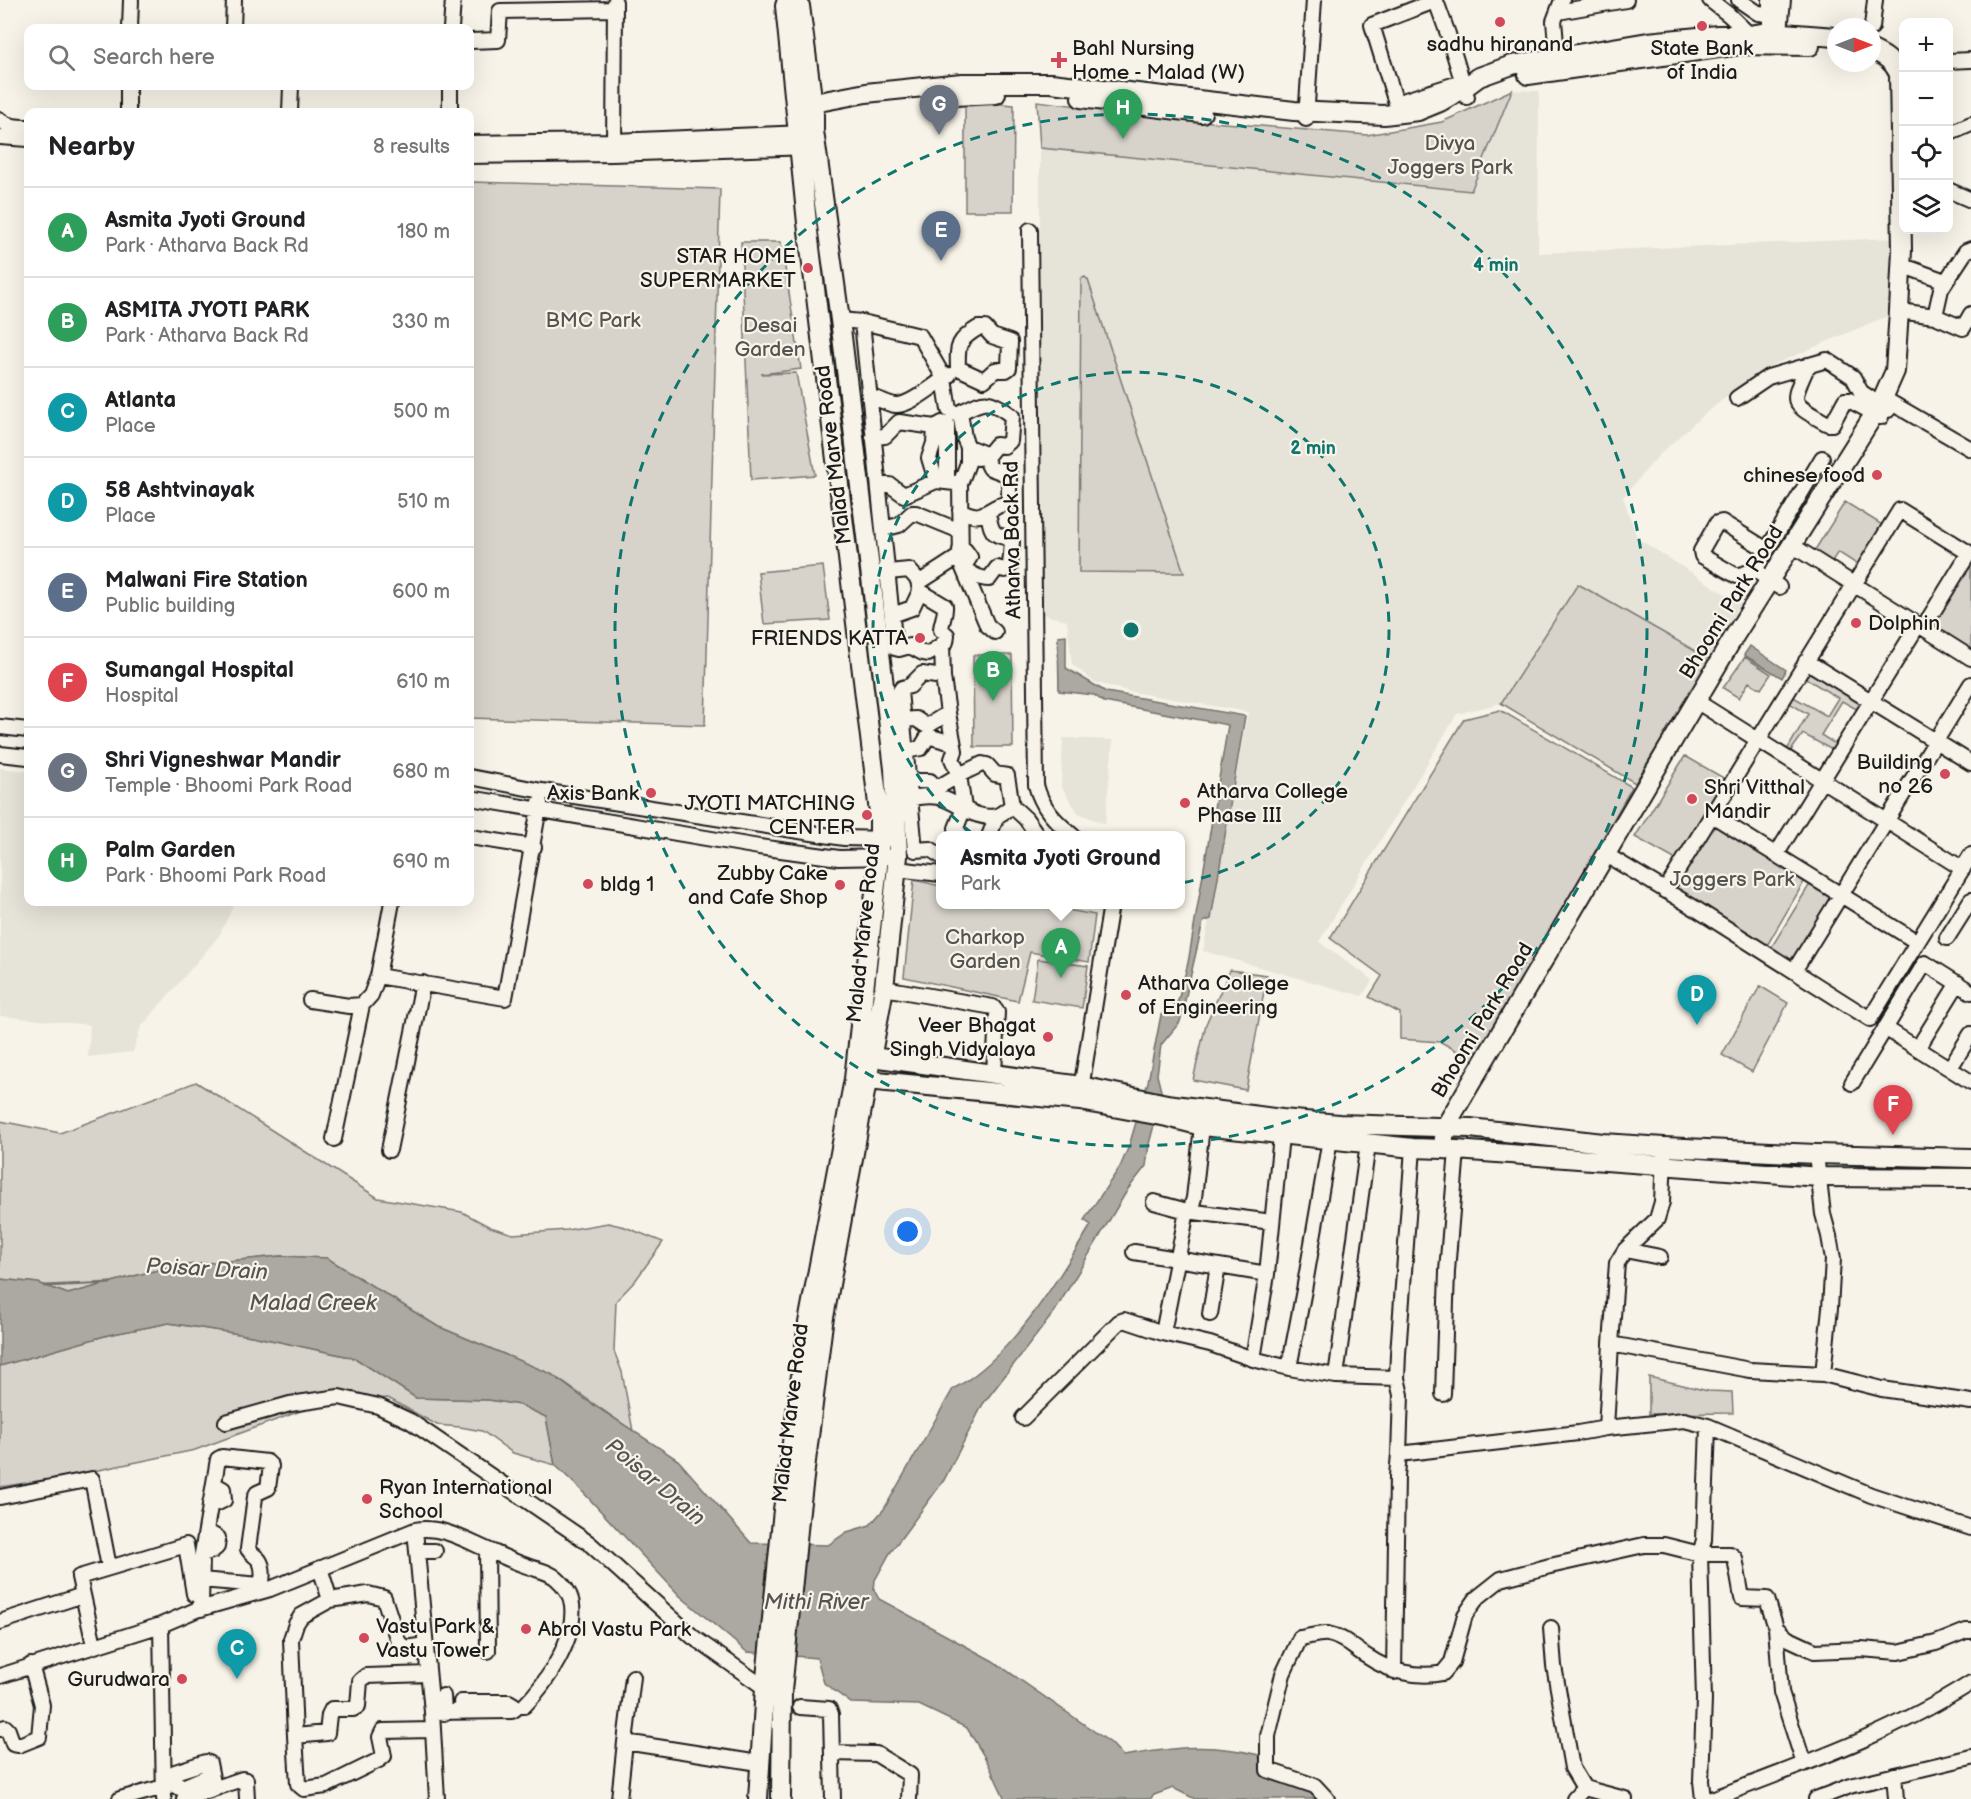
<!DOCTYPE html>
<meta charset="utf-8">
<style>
body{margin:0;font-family:"Balsamiq Sans",sans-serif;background:#f6f6f6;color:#202124}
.controls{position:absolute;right:18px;top:18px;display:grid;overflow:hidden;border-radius:12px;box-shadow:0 6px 24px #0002}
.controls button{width:54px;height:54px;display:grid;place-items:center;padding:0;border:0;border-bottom:2px solid #e0e0e0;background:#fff;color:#202124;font:30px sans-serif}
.compass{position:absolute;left:1827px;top:18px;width:54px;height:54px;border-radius:50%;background:#fff;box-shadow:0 6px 24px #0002;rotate:90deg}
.you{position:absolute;left:908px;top:1232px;width:21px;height:21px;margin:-15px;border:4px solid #fff;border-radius:50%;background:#1a73e8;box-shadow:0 0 0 9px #1a73e833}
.badge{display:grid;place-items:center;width:39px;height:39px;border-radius:50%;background:#db2777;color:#fff;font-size:20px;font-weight:700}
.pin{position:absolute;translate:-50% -50px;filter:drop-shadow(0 2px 3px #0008)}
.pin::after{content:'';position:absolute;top:32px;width:21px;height:18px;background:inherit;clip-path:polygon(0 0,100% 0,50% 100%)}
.popup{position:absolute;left:936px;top:831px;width:249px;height:78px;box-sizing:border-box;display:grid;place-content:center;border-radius:12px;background:#fff;filter:drop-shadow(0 2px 4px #0005);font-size:20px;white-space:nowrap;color:#757577}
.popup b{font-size:22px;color:#202124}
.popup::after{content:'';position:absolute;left:50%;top:100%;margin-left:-12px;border:12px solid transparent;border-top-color:#fff}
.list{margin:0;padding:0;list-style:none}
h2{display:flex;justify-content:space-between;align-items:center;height:78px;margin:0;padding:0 24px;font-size:26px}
h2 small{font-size:20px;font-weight:400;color:#757577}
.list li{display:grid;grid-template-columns:39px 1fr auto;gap:18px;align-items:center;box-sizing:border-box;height:90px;padding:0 24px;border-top:2px solid #e0e0e0}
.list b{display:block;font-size:22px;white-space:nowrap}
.list p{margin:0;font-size:20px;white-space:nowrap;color:#757577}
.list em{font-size:20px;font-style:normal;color:#757577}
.icon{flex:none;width:33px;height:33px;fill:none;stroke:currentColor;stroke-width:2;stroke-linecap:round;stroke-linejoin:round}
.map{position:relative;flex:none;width:1971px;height:1799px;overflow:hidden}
.search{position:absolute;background:#fff;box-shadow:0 6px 24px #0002;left:24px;top:24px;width:450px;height:66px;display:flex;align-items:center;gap:15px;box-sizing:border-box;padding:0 21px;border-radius:12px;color:#757577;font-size:22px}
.panel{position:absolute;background:#fff;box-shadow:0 6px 24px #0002;left:24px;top:108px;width:450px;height:798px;border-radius:12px}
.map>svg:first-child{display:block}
.built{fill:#e6e3d9}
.green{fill:#d7d3cb;stroke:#7a7874;stroke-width:1.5}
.water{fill:#aca9a2;stroke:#72716c;stroke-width:1.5}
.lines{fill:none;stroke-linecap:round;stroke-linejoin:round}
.stream{stroke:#72716c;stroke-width:3}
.minor-casing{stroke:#1c1c1c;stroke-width:18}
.major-casing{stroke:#1c1c1c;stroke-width:22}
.minor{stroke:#f7f3e8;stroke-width:14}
.major{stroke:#f7f3e8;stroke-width:18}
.ring{fill:none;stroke:#0f766e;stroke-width:3;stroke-dasharray:10 8}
.poi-dot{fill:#d1495b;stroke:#f7f3e8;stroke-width:2}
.labels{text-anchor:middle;stroke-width:4.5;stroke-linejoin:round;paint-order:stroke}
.poi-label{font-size:21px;fill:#1c1c1c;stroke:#f7f3e8;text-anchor:start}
.park-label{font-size:21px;fill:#545351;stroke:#f7f3e8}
.street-label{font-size:21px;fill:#1c1c1c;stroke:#f7f3e8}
.water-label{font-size:22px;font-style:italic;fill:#565452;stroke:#f7f3e8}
.centre{fill:#0f766e;stroke:#f7f3e8;stroke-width:3}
.ring-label{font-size:18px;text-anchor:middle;font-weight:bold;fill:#0f766e;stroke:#f7f3e8;stroke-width:4.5;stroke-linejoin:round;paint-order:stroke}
</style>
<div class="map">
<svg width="1971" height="1799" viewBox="0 0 1971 1799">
<rect width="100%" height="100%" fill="#f7f3e8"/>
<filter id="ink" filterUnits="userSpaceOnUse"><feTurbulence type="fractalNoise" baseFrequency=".0167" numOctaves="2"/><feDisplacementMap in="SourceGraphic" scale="12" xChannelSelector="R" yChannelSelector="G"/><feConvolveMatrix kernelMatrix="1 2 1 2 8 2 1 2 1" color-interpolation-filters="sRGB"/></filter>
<g filter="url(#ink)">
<path class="built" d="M1512,90L1539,91L1538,253L1895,238L1892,314L1761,370L1702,416L1659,455L1623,497L1637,538L1744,606L1711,660L1578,584L1501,703L1457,714L1319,942L1373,980L1362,996L1203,951L1248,712L1127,691L1094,682L1072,664L1067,621L1039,613L1040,148L1471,191Z
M1063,738L1113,740L1105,824L1078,813L1061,786Z
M0,768L28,771V902H235L219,936L141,1027L133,1052L88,1057L90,1025L0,1016Z"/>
<path class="green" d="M1512,90L1471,191L1040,148L1037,101L1212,122L1367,135L1442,122Z
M965,101L1014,105L1013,211H965Z
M470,182L720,189L705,725L470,718Z
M741,242H781L801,369L761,374L796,373L815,475L751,480Z
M1085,277L1088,280L1184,573L1079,572L1081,279Z
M1845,502L1884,526L1858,565L1838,552L1830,564L1813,553Z
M1971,558V654L1923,628Z
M823,566L830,620L764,624L758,572Z
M1578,584L1711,660L1635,783L1501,703Z
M973,655H1012L1013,747H974Z
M1745,657L1771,674L1761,689L1749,682L1739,698L1723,688Z
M1807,667L1865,702L1860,711L1842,701L1821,735L1837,745L1834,751L1803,734L1790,752L1787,750L1808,714L1786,701L1790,695L1827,716L1838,698L1802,676Z
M1500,710L1632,787L1475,1061L1441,1042L1400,1039V1013L1369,997L1382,976L1330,938L1464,719Z
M1685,756L1727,780L1676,860L1635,837Z
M1714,816L1808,875L1765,949L1668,892Z
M914,880L941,886V904L1042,905L1095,915L1089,962L1030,952L1018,1001L904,977Z
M1810,884L1832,897L1794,963L1771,948Z
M1038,959L1088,966L1082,1008L1032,1000Z
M1230,970L1267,975L1246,1090L1193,1080L1206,1024Z
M1760,986L1788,1003L1752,1072L1722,1055Z
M196,1082L378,1198L462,1212L490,1227L513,1234L567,1230L608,1223L625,1227L663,1242L635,1281L616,1301L614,1351L622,1372L633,1431L551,1374L437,1326L327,1258L280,1256L187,1265L149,1272L68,1294L38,1283L0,1279V1121L60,1133Z
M169,1323L252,1336L355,1358L416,1398L489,1400L520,1405L546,1417L555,1465L513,1453L482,1431L460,1427L437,1425L388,1398L325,1402L195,1450L70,1476L0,1487V1366L108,1335Z
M1649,1377L1708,1391L1732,1392L1733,1413L1649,1414Z"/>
<path class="water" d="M1066,635V668L1106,692L1245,716L1211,919L1203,922L1180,1022L1161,1045L1157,1075L1162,1095L1149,1144L1146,1166L1128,1189L1055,1311L983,1404L944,1480L890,1553L875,1580L874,1590L879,1599L993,1661L1111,1743L1123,1756C1173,1748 1209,1742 1259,1755L1262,1773L1273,1779L1282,1774L1309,1787L1317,1799H1195L1173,1788L1154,1795L1150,1799H1005L987,1761L967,1728L919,1705L851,1703L824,1683L817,1658L747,1652L680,1596L581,1490L555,1465L546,1417L520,1405L489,1400L416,1398L355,1358L252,1336L169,1323L108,1335L0,1366V1279L38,1283L68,1294L149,1272L187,1265L280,1256L327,1258L437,1326L551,1374L586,1400L678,1460L751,1543L828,1545L847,1532L870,1525L884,1509L953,1389C1011,1358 1058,1280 1091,1225L1084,1220L1120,1167L1129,1146L1148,1082L1161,1015L1178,1001L1188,963L1228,725L1104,702L1094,695L1059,691L1058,636Z
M1750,646L1786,670L1782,678L1744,655Z"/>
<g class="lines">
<path class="stream" d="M45,1286L110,1283"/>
<defs>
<path id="minor" d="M1710,0L1729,15L1754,39
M1739,0L1758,13L1769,14
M1558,12L1626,0
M1872,27L1875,0
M130,28L131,0
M233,28L234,0
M451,28L453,0
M1770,40V0
M470,41L498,40L500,11L614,9
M1779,42L1783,0
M1948,61L1971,60
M1558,65L1554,21L1562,0
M450,86V112
M1396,103L1372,25L1432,2L1437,4L1448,34L1467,97
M1398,110L1396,103L1462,82
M128,112V86
M290,112L291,86
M1306,119L1314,0
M0,120C8,127 18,127 28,127
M1948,134L1971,124
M0,137L28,139
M470,143L614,141L806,133
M614,148L615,2
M470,156L613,154L808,147
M1948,190L1971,200
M1030,230L1036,785C1042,808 1055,821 1073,836
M1901,268L1912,269L1945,281
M1899,311L1935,316L1963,328L1971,314
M1935,316L1941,289L1966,251L1971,249
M840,320L862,322L920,336L944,378L949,410L957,414L961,418L964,438L968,447V463L960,484L961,564C965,572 980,579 989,579L997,568L1005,570L1010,566L1012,542C1007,536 1005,538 998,535C990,532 990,521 988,513
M862,322L895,648L899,649L910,646L923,653L928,654L946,642L947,635L941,630C941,622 946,615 945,606L920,591L918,580
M978,328H985L992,336L1010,342L1009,368L1006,370H995L984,380L958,368C957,345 958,340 978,328Z
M1808,365C1790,405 1789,402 1828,424H1832L1845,400H1849L1881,417
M869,397C880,398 888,405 896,405C910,406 937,383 949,375
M1737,398L1768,377L1827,360L1853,377L1861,392L1888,410
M1883,398L1971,449
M957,414C984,401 986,396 1012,416L1010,441L1004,446L996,445L988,455L968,447
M935,427L934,443L929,458L936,481
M873,437L885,436L899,422L935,427L942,423L947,424V482
M879,485H890L904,495L936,481L955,483
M960,510C977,519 981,516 996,507C1000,504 1005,505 1009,502V475L990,468L983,454L977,458
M883,529L899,525L912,513H916L960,531
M1793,546L1971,658
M960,550H965L970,557L963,568L987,625L995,632
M1767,550L1822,458
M1755,570L1767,550L1722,522L1717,523L1701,551L1702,556L1737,576L1755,570L1779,587
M878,573L909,570L918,580H923L960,556
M892,615L912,608L920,591
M1806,661L1971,763
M1696,701L1963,869
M902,720L916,719L925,725H929L948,713L943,677L942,644
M0,727L28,730
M905,751L921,748L927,738L931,737L953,743
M0,754L28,757
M470,777L542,791L844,838L888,839
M908,777L915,781H930L935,787L937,788L959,775L952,759L955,751L948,713
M470,798L759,847L839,858L889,857
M895,801C908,799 925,794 938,797C957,801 975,821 996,816C1001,815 1007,809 1012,806L1007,776L995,774L987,765L982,764L959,775L964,808L956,828L961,836
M1012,806L1026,819L1038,836
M1712,815L1917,942
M989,836L997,816
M470,837L534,847
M1605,854L1693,907L1870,1019L1971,855
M1776,855L1918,625
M941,856L930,849L915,850L900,691L902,688L910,686L922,674L943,677
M896,869L941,874
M1665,891L1900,510L1969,553L1923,628
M1947,938L1971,900
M1794,971L1971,684
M378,976L392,902
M884,988L993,1007L997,1012L994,1074
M310,1000L349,1006L362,1005L371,995L378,976L505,998L540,802
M1885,1028L1971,1082
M1918,1048L1958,983
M1950,1068L1971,1034
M1852,1083L1925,963L1971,992
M1080,1095L1111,904
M334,1139L362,1005
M389,1150L423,983
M1816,1154L1823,1214L1829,1236L1833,1259L1830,1308L1823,1374
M1664,1156L1662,1202L1657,1219L1625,1250L1617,1263L1611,1344L1750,1370L1823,1374L1882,1389L1971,1402
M1154,1202L1187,1211L1272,1222
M1625,1250L1660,1257
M1134,1252L1267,1274
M1210,1314L1218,1266
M1163,1333L1187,1211L1191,1208L1194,1198L1202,1126
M1253,1359L1267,1274L1282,1126
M1289,1368L1304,1290L1330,1139
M1336,1376L1368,1144
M1443,1394L1447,1271L1457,1150
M1023,1418L1119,1322L1124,1320L1163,1333L1210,1344L1253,1359L1289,1368L1336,1376L1397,1378
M226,1422L290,1404L339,1397L378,1406L410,1421L589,1543L693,1637L765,1688
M1708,1426L1871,1495L1971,1528
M1606,1428L1611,1344
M1399,1454L1401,1395L1397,1378L1398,1354L1413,1148
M0,1497L92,1479L109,1567
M210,1504L218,1503L224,1500L223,1489L214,1484
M415,1530C443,1525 468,1542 493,1552C504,1557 515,1562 527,1566C537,1570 548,1571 556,1578C564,1585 571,1595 572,1605C576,1639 547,1683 524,1706
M487,1550L488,1651
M417,1551H435
M202,1554L212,1551L217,1547L218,1538L206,1531
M320,1568L330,1600
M200,1580L261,1585
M201,1609L202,1554L218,1459L222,1457L267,1462L271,1466L268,1488L257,1493L255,1497L248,1549C251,1554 256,1556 259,1560C265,1568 262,1582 261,1591
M0,1622L83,1595
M161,1625L164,1799
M1551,1628L1554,1666L1572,1768L1584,1788L1625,1799
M1776,1628L1781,1692L1804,1764
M94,1645L79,1577L186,1545L194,1594
M1394,1672L1397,1476L1399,1454L1578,1433L1606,1428L1684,1420L1708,1426L1704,1540L1700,1554L1704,1700L1701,1781L1703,1799
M428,1674L366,1676L360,1681L358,1706L353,1709H332L329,1715L327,1733L295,1736L298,1784L304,1789L326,1786L379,1760L384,1756L380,1737L383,1731L432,1730
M0,1676L161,1625L196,1610L270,1589L415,1530L432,1712L437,1799
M443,1696L444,1713
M800,1707L829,1709L831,1714L833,1799
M432,1712L512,1711L515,1709L514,1705L509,1702H461
M0,1729L5,1727L8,1730L13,1744L19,1745L39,1737L42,1705L31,1665
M295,1736L291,1639L296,1624L301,1616L330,1600L368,1594L384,1598L398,1641L404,1648L426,1645
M625,1742L633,1677
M832,1753L876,1754L910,1775L909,1799
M211,1775L180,1788L177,1787L173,1774L175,1772L206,1762L209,1763L214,1788
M1894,1775L1896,1799
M120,1799L164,1787
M184,1799L242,1779L246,1780L247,1799
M619,1799L625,1742L759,1763
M1327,1799L1315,1786L1268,1770V1736L1283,1674L1300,1638C1308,1637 1320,1633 1328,1634C1344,1637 1354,1649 1368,1657C1390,1672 1417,1678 1443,1673L1452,1662L1465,1615L1477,1598L1501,1579L1550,1566L1644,1545H1664L1700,1554H1730L1735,1558L1742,1598L1767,1599L1776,1628L1787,1638L1815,1651L1861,1649L1898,1652L1936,1643L1966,1631H1971
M1574,1799L1584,1788
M1712,1799C1801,1765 1891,1734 1971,1683
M1816,1799L1850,1786L1971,1757"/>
<path id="major" d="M1528,75L1740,45L1810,46
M934,97L996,94
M1081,98L1202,113
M803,105L866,93L962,83H1051L1294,111L1384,115L1418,111L1440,102L1464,88L1479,77L1512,65L1648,42L1718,35H1750L1770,32L1836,37
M860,1057H872L1081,1086L1167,1104L1282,1119L1339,1124L1470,1128L1603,1143L1664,1147L1816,1154L1971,1158
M857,1079L1080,1101L1167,1117L1202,1126L1413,1148L1443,1149L1820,1177L1971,1178
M1443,1149L1445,1127L1735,635L1880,405L1895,371L1899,311L1902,250L1899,74C1893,61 1885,56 1872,50
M758,1799L765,1688L783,1510L808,1323L854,1079L879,857V813L874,770L807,223L785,6L787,0
M781,1799L782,1691L800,1510L823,1323L884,988L898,856L894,769L840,320L814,131V113L800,6L797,0"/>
</defs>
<use href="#minor" class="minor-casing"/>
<use href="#major" class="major-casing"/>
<use href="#minor" class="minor"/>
<use href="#major" class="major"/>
</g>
</g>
<g class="ring">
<circle cx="1131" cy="630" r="258"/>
<circle cx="1131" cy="630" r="516"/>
</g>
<g class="poi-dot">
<circle cx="1500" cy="22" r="6"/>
<circle cx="1702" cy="26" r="6"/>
<path d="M1056 51h6v6h6v6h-6v6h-6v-6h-6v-6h6z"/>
<circle cx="808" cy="268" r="6"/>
<circle cx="1877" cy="475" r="6"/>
<circle cx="1856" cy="623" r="6"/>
<circle cx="920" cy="638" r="6"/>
<circle cx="1945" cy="774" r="6"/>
<circle cx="651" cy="793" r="6"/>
<circle cx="1692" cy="799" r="6"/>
<circle cx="1185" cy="803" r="6"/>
<circle cx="867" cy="815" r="6"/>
<circle cx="588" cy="884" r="6"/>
<circle cx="840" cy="885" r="6"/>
<circle cx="1126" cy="995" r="6"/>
<circle cx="1048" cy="1037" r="6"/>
<circle cx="367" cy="1499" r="6"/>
<circle cx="526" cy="1629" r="6"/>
<circle cx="364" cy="1638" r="6"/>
<circle cx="182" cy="1679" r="6"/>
</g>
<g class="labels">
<g class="poi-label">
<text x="1500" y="51" text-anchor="middle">sadhu hiranand</text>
<text x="1072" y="55">Bahl Nursing<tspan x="1072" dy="24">Home - Malad (W)</tspan></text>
<text x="1702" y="55" text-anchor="middle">State Bank<tspan x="1702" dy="24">of India</tspan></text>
<text x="796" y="263" text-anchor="end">STAR HOME<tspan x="796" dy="24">SUPERMARKET</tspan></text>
<text x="1865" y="482" text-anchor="end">chinese food</text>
<text x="1868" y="630">Dolphin</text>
<text x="908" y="645" text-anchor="end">FRIENDS KATTA</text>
<text x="1933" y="769" text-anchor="end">Building<tspan x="1933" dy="24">no 26</tspan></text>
<text x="1704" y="794">Shri Vitthal<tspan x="1704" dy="24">Mandir</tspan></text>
<text x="1197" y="798">Atharva College<tspan x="1197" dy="24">Phase III</tspan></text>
<text x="639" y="800" text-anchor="end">Axis Bank</text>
<text x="855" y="810" text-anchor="end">JYOTI MATCHING<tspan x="855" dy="24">CENTER</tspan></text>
<text x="828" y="880" text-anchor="end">Zubby Cake<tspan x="828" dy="24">and Cafe Shop</tspan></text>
<text x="600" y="891">bldg 1</text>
<text x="1138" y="990">Atharva College<tspan x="1138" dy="24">of Engineering</tspan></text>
<text x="1036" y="1032" text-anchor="end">Veer Bhagat<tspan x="1036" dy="24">Singh Vidyalaya</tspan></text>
<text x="379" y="1494">Ryan International<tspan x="379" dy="24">School</tspan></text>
<text x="376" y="1633">Vastu Park &amp;<tspan x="376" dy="24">Vastu Tower</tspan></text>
<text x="538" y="1636">Abrol Vastu Park</text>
<text x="170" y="1686" text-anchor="end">Gurudwara</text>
</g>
<g class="park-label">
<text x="1450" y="150">Divya<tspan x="1450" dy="24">Joggers Park</tspan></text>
<text x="593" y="327">BMC Park</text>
<text x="770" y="332">Desai<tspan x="770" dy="24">Garden</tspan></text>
<text x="1732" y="886">Joggers Park</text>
<text x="985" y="944">Charkop<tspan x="985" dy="24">Garden</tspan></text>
</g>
<g class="street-label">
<text transform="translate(833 455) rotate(-97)" y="7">Malad Marve Road</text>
<text transform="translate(1012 540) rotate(-91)" y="7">Atharva Back Rd</text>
<text transform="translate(1731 602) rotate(-58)" y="7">Bhoomi Park Road</text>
<text transform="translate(863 933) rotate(-84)" y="7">Malad Marve Road</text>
<text transform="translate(1482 1020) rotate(-59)" y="7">Bhoomi Park Road</text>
<text transform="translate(790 1413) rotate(-83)" y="7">Malad Marve Road</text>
</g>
<g class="water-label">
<text transform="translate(207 1268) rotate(3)" y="8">Poisar Drain</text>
<text x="313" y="1310">Malad Creek</text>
<text transform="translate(656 1481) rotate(40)" y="8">Poisar Drain</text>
<text x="816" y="1609">Mithi River</text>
</g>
</g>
<circle cx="1131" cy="630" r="9" class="centre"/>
<g class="ring-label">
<text x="1496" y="271">4 min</text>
<text x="1313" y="454">2 min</text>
</g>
</svg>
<div class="controls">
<button>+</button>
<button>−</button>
<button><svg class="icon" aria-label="locate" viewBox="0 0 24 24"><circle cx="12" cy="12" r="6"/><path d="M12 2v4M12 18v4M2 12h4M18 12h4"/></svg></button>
<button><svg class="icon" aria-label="layers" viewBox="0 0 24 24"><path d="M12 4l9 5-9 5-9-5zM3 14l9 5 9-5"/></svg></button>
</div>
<svg class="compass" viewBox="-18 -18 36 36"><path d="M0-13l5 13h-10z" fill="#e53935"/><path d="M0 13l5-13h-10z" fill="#757577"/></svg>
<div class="you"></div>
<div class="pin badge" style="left:1061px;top:978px;background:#2e9e5b">A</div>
<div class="popup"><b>Asmita Jyoti Ground</b>Park</div>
<div class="pin badge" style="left:993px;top:701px;background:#2e9e5b">B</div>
<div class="pin badge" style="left:237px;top:1679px;background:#0f9aa8">C</div>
<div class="pin badge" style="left:1697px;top:1025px;background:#0f9aa8">D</div>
<div class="pin badge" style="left:941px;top:261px;background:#5c6f8a">E</div>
<div class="pin badge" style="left:1893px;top:1135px;background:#e0444e">F</div>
<div class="pin badge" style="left:939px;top:135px;background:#6b7280">G</div>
<div class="pin badge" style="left:1123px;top:139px;background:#2e9e5b">H</div>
<div class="search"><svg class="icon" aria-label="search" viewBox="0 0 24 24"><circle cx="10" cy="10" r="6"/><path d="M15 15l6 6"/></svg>Search here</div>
<section class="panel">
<h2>Nearby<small>8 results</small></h2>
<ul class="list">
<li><span class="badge" style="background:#2e9e5b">A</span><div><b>Asmita Jyoti Ground</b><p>Park · Atharva Back Rd</p></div><em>180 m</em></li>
<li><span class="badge" style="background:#2e9e5b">B</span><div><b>ASMITA JYOTI PARK</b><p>Park · Atharva Back Rd</p></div><em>330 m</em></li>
<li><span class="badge" style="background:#0f9aa8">C</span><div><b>Atlanta</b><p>Place</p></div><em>500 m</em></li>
<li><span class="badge" style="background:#0f9aa8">D</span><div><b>58 Ashtvinayak</b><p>Place</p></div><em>510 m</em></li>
<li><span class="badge" style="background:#5c6f8a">E</span><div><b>Malwani Fire Station</b><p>Public building</p></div><em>600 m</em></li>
<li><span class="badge" style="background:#e0444e">F</span><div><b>Sumangal Hospital</b><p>Hospital</p></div><em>610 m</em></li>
<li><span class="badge" style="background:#6b7280">G</span><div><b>Shri Vigneshwar Mandir</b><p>Temple · Bhoomi Park Road</p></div><em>680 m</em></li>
<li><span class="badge" style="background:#2e9e5b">H</span><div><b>Palm Garden</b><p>Park · Bhoomi Park Road</p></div><em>690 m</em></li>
</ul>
</section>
</div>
